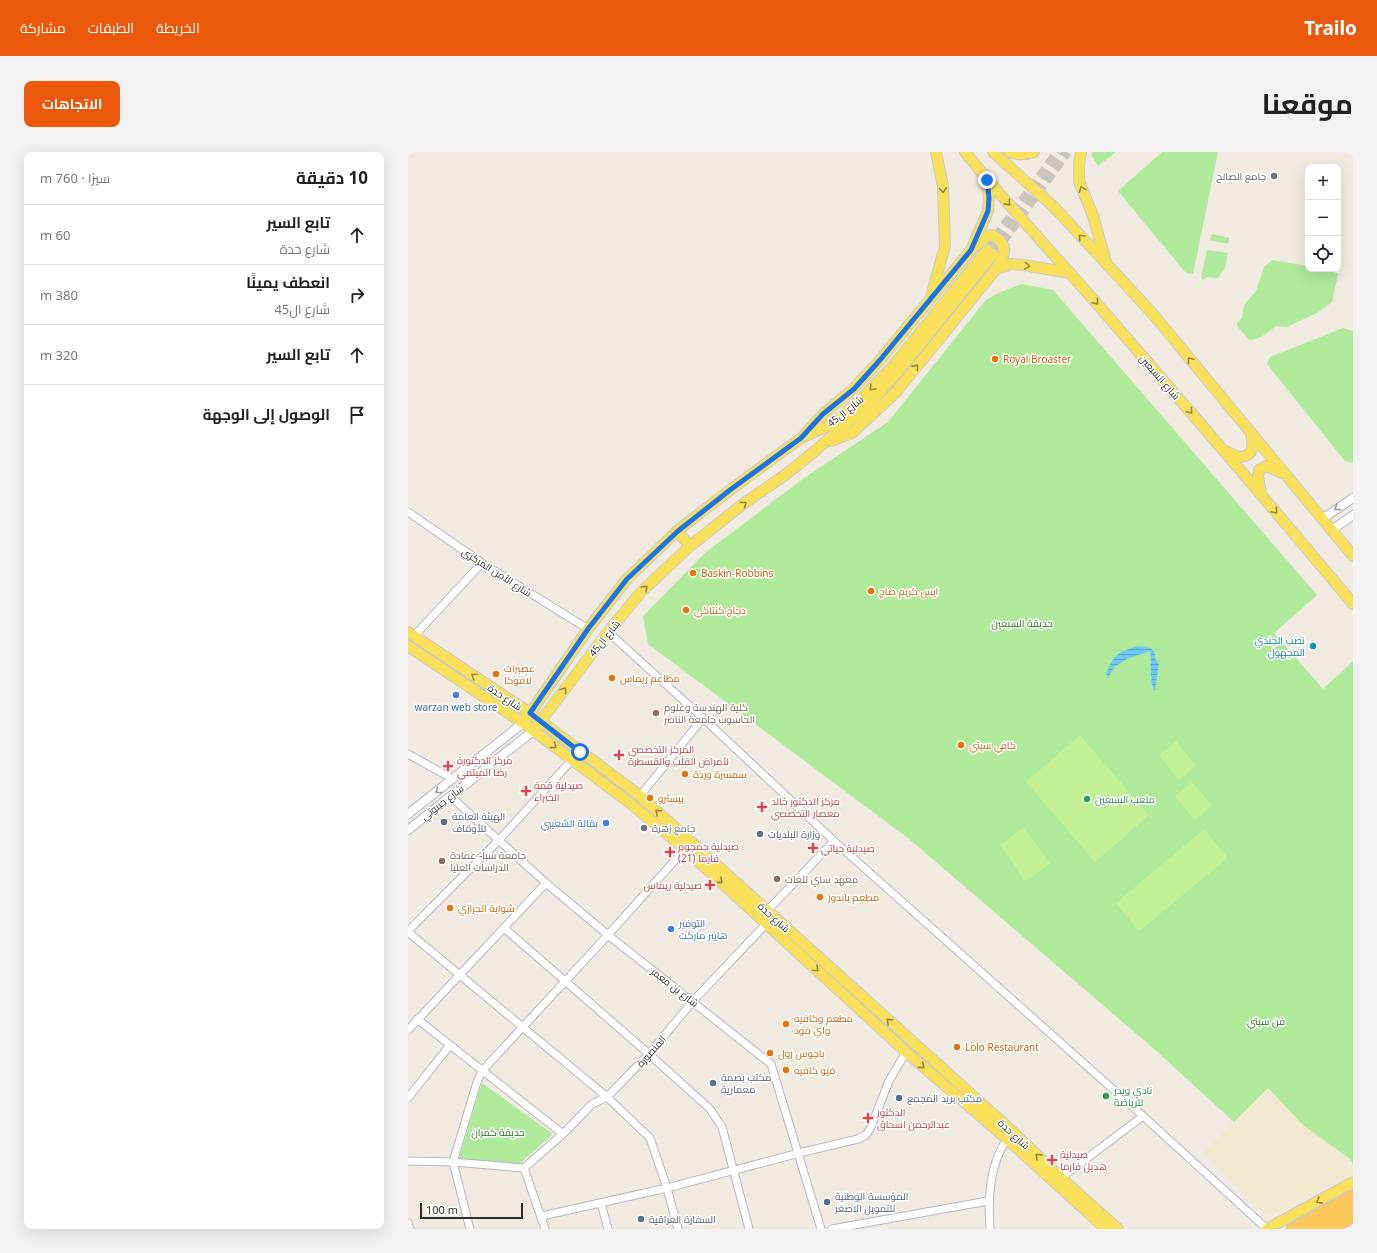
<!DOCTYPE html>
<html lang="ar">
<meta charset="utf-8">
<style>
body{margin:0;font-family:"Noto Sans",Cairo,sans-serif;background:#f2f2f2;color:#202124;direction:rtl}
.controls{position:absolute;right:12px;top:12px;display:grid;overflow:hidden;border-radius:8px;box-shadow:0 4px 16px #0002}
.controls button{width:36px;height:36px;display:grid;place-items:center;padding:0;border:0;border-bottom:1px solid #e0e0e0;background:#fff;color:#202124;font:20px sans-serif}
.scale{position:absolute;left:12px;bottom:10px;width:103px;box-sizing:border-box;padding-left:4px;border:2px solid #2e2e2e;border-top:0;font-size:11px;line-height:14px;white-space:nowrap;color:#2e2e2e;-webkit-text-stroke:3px #fff;paint-order:stroke}
.stop{position:absolute;width:12px;height:12px;margin:-9px;border:3px solid #1a73e8;border-radius:50%;background:#fff}
.stop.end{background:#1a73e8;border-color:#fff;box-shadow:0 1px 4px #0008}
.list{margin:0;padding:0;list-style:none}
h2{display:flex;justify-content:space-between;align-items:center;height:52px;margin:0;padding:0 16px;font-size:17px}
h2 small{font-size:13px;font-weight:400;color:#757577}
.list li{display:grid;grid-template-columns:26px 1fr auto;gap:12px;align-items:center;box-sizing:border-box;height:60px;padding:0 16px;border-top:1px solid #e0e0e0}
.list b{display:block;font-size:15px;white-space:nowrap}
.list p{margin:0;font-size:13px;white-space:nowrap;color:#757577}
.list em{font-size:13px;font-style:normal;color:#757577}
.icon{flex:none;width:22px;height:22px;fill:none;stroke:currentColor;stroke-width:2;stroke-linecap:round;stroke-linejoin:round}
.map{position:relative;flex:none;width:945px;height:1077px;overflow:hidden;direction:ltr;border-radius:8px}
header{display:flex;align-items:center;gap:24px;box-sizing:border-box;height:56px;padding:0 20px;background:#ea580c;color:#fff}
header strong{font-size:19px}
nav{display:flex;gap:22px;margin-inline-start:auto;font-size:14px}
.intro{display:flex;align-items:center;justify-content:space-between;box-sizing:border-box;height:96px;padding:0 24px}
h1{margin:0;font-size:28px}
.button{padding:10px 18px;border-radius:8px;background:#ea580c;color:#fff;font-size:14px;font-weight:700}
main{display:flex;gap:24px;padding:0 24px}
aside{flex:1;background:#fff;border-radius:8px;box-shadow:0 4px 16px #0002}
.map>svg:first-child{display:block}
.education{fill:#f1e9cf}
.park{fill:#afe99a}
.pitch{fill:#c3f095}
.water{fill:url(#water-rules)}
.lines{fill:none;stroke-linecap:round;stroke-linejoin:round}
.primary-tunnel{stroke:#c9c4bc;stroke-width:10;stroke-dasharray:10 5;stroke-linecap:butt}
.minor-casing{stroke:#b4b5c2;stroke-width:9}
.tertiary-casing{stroke:#b4b5c2;stroke-width:10}
.primary-casing{stroke:#c9c9c9;stroke-width:12}
.trunk-casing{stroke:#c9c9c9;stroke-width:13}
.minor{stroke:#fff;stroke-width:7}
.tertiary{stroke:#fff;stroke-width:8}
.primary{stroke:#f9e05b;stroke-width:10}
.trunk{stroke:#fcc75b;stroke-width:11}
.oneway{stroke:#948744}
.oneway2{stroke:#969696}
.route{stroke:#1a73e8;stroke-width:5}
.worship-dot{fill:#6b7280;stroke:#fff;stroke-width:1.5}
.food-dot{fill:#e8710a;stroke:#fff;stroke-width:1.5}
.culture-dot{fill:#0f9aa8;stroke:#fff;stroke-width:1.5}
.shop-dot{fill:#3f7fe0;stroke:#fff;stroke-width:1.5}
.education-dot{fill:#8d6e63;stroke:#fff;stroke-width:1.5}
.health-dot{fill:#e0444e;stroke:#fff;stroke-width:1.5}
.leisure-dot{fill:#2e9e5b;stroke:#fff;stroke-width:1.5}
.service-dot{fill:#5c6f8a;stroke:#fff;stroke-width:1.5}
.labels{text-anchor:middle;stroke-width:3;stroke-linejoin:round;paint-order:stroke}
.worship-label{font-size:10px;fill:#5b616d;stroke:#fff;text-anchor:end}
.food-label{font-size:10px;fill:#c56008;stroke:#fff;text-anchor:start}
.street-label{font-size:10px;fill:#2e2e2e;stroke:#fff}
.park-label{font-size:10px;fill:#237217;stroke:#fff}
.culture-label{font-size:10px;fill:#0d838f;stroke:#fff;text-anchor:end}
.shop-label{font-size:10px;fill:#366cbe;stroke:#fff}
.education-label{font-size:10px;fill:#785e54;stroke:#fff;text-anchor:start}
.health-label{font-size:10px;fill:#be3a42;stroke:#fff;text-anchor:start}
.leisure-label{font-size:10px;fill:#27864d;stroke:#fff;text-anchor:start}
.service-label{font-size:10px;fill:#4e5e75;stroke:#fff;text-anchor:start}
</style>
<header>
<strong>Trailo</strong>
<nav><a>الخريطة</a><a>الطبقات</a><a>مشاركة</a></nav>
</header>
<div class="intro"><h1>موقعنا</h1><a class="button">الاتجاهات</a></div>
<main>
<div class="map">
<svg width="945" height="1077" viewBox="0 0 945 1077">
<defs>
<pattern id="water-rules" width="6" height="5" patternUnits="userSpaceOnUse"><rect width="6" height="5" fill="#6ec8f6"/><path d="M0 2.5h6" fill="none" stroke="#5ba3c8"/></pattern>
</defs>
<rect width="100%" height="100%" fill="#f0eae0"/>
<path class="education" d="M860,936L896,974L941,1006L945,1012V1021L864,1063L856,1061L845,1052L796,1000Z"/>
<path class="park" d="M684,0H708L690,14L684,4Z
M754,0H810L785,122L778,121L710,39Z
M804,82L821,86L820,92L802,88Z
M799,98L820,101L817,116L810,126L799,125L795,128L793,126Z
M864,108L900,114V117H912L929,121L930,122L924,150L909,161L879,175L868,174C860,180 851,189 841,188L829,174V171L834,166L836,153L848,139L856,115Z
M614,132L645,138L909,443L866,481L915,537L945,509V1012L941,1006L896,974L860,936L826,970L745,896L500,686L240,492L235,464L297,401L392,329L480,270L578,148L590,141Z
M935,176L945,179V311L937,309L859,212L862,205Z
M74,931L145,982L111,1012L51,1006Z"/>
<path class="pitch" d="M672,583L741,663L687,710L618,630Z
M768,589L788,614L771,628L751,603Z
M784,630L804,654L787,668L767,644Z
M616,675L642,712L617,729L592,693Z
M796,677L820,706L731,779L708,751Z"/>
<path class="water" d="M729,494C739,495 749,495 747,507L751,512L747,539C741,531 744,510 742,499L719,507L706,515L700,526L698,521C708,501 709,501 729,494Z"/>
<g class="lines">
<path class="primary-tunnel" d="M579,98L650,0
M585,102L659,0"/>
<defs>
<path id="minor" d="M0,360L74,411L180,477
M200,480L295,566L426,689L735,964L859,1077
M6,484L74,411
M0,602L45,627
M42,644L138,731L200,783L363,912L413,1077
M232,644L295,566
M359,759L426,689
M96,776L241,902L302,957L314,975L341,1077
M0,779L91,688L164,608
M0,780L199,945L242,986L259,1036L270,1077
M9,867L155,982
M0,878L138,731
M0,946L42,893
M0,1009L45,1010L116,1016
M116,1016L155,982L184,952L199,945L241,902L285,849L359,771
M116,1016L137,1077
M653,1026L735,964
M193,1051L200,1077
M134,1064L259,1036L391,1001L450,987L458,983L463,975L481,929L498,900
M0,1071L2,1077
M62,1077L45,1010L69,930L74,919L200,783L277,697
M424,1077L580,1049
M582,1077C580,1047 581,1013 599,987"/>
<path id="tertiary" d="M914,367L945,346
M924,378L945,363
M0,662L115,571
M0,678L125,579"/>
<path id="primary" d="M557,0C599,53 646,102 690,153C776,252 861,351 945,452
M585,0L646,55L744,161L945,404
M601,0C609,3 617,3 626,0
M673,0L671,11V29L685,64L698,110
M566,95L578,85L584,83C602,93 597,103 588,117
M524,141L537,94L535,34L528,0
M397,282L415,262L445,237L472,208L563,98L580,59L581,46L579,28
M423,289L444,281L488,240L588,117L602,112L616,113L662,121
M820,300L830,305C846,305 846,294 843,281
M853,342L850,324L851,318L858,314L874,321
M269,379L282,394
M0,480L122,561L232,644L605,980L653,1026L710,1077
M0,494L115,571L223,652L277,697L498,900L599,987L698,1077
M118,567L180,477L219,427L269,379L322,338L393,286L424,272L455,245L485,214L579,98
M129,574L200,480L233,440L282,394L335,352L377,323L402,303L461,252L488,222L585,102
M859,1077L945,1030"/>
<path id="trunk" d="M884,1077L945,1044
M903,1077L945,1055
M922,1077L945,1065"/>
</defs>
<use href="#minor" class="minor-casing"/>
<use href="#tertiary" class="tertiary-casing"/>
<use href="#primary" class="primary-casing"/>
<use href="#trunk" class="trunk-casing"/>
<use href="#minor" class="minor"/>
<use href="#tertiary" class="tertiary"/>
<use href="#primary" class="primary"/>
<use href="#trunk" class="trunk"/>
</g>
<defs><path id="oneway-chevron" d="M-2-3.5L2.5 0L-2 3.5" fill="none" stroke-width="1.6" stroke-linecap="round" stroke-linejoin="round"/></defs>
<g class="oneway">
<use href="#oneway-chevron" transform="translate(674 37) rotate(-111)"/>
<use href="#oneway-chevron" transform="translate(535 38) rotate(86)"/>
<use href="#oneway-chevron" transform="translate(600 51) rotate(48)"/>
<use href="#oneway-chevron" transform="translate(673 85) rotate(-133)"/>
<use href="#oneway-chevron" transform="translate(619 114) rotate(8)"/>
<use href="#oneway-chevron" transform="translate(688 150) rotate(49)"/>
<use href="#oneway-chevron" transform="translate(782 208) rotate(-130)"/>
<use href="#oneway-chevron" transform="translate(508 215) rotate(-51)"/>
<use href="#oneway-chevron" transform="translate(464 236) rotate(134)"/>
<use href="#oneway-chevron" transform="translate(782 259) rotate(49)"/>
<use href="#oneway-chevron" transform="translate(336 352) rotate(-36)"/>
<use href="#oneway-chevron" transform="translate(867 359) rotate(50)"/>
<use href="#oneway-chevron" transform="translate(237 436) rotate(-44)"/>
<use href="#oneway-chevron" transform="translate(66 524) rotate(-146)"/>
<use href="#oneway-chevron" transform="translate(156 538) rotate(-53)"/>
<use href="#oneway-chevron" transform="translate(146 594) rotate(36)"/>
<use href="#oneway-chevron" transform="translate(250 660) rotate(-138)"/>
<use href="#oneway-chevron" transform="translate(312 729) rotate(42)"/>
<use href="#oneway-chevron" transform="translate(408 817) rotate(43)"/>
<use href="#oneway-chevron" transform="translate(481 869) rotate(-138)"/>
<use href="#oneway-chevron" transform="translate(514 914) rotate(41)"/>
<use href="#oneway-chevron" transform="translate(630 1004) rotate(-136)"/>
<use href="#oneway-chevron" transform="translate(911 1049) rotate(151)"/>
</g>
<g class="oneway2">
<use href="#oneway-chevron" transform="translate(929 356) rotate(146)"/>
<use href="#oneway-chevron" transform="translate(30 639) rotate(142)"/>
</g>
<g class="lines">
<path class="route" d="M172,600L122,561L180,477L219,427L270,379L322,338L393,286L415,262L446,237L472,208L563,98L580,59L581,46L579,28"/>
</g>
<g class="worship-dot">
<circle cx="866" cy="24" r="4"/>
<circle cx="236" cy="676" r="4"/>
</g>
<g class="food-dot">
<circle cx="587" cy="207" r="4"/>
<circle cx="285" cy="421" r="4"/>
<circle cx="463" cy="439" r="4"/>
<circle cx="278" cy="458" r="4"/>
<circle cx="88" cy="522" r="4"/>
<circle cx="204" cy="526" r="4"/>
<circle cx="553" cy="593" r="4"/>
<circle cx="277" cy="622" r="4"/>
<circle cx="242" cy="646" r="4"/>
<circle cx="412" cy="745" r="4"/>
<circle cx="42" cy="756" r="4"/>
<circle cx="378" cy="872" r="4"/>
<circle cx="549" cy="895" r="4"/>
<circle cx="362" cy="901" r="4"/>
<circle cx="378" cy="918" r="4"/>
</g>
<circle class="culture-dot" cx="905" cy="494" r="4"/>
<g class="shop-dot">
<circle cx="48" cy="543" r="4"/>
<circle cx="198" cy="671" r="4"/>
<circle cx="263" cy="777" r="4"/>
</g>
<g class="education-dot">
<circle cx="248" cy="561" r="4"/>
<circle cx="34" cy="709" r="4"/>
<circle cx="369" cy="727" r="4"/>
</g>
<g class="health-dot">
<path d="M209 597h4v4h4v4h-4v4h-4v-4h-4v-4h4z"/>
<path d="M38 608h4v4h4v4h-4v4h-4v-4h-4v-4h4z"/>
<path d="M116 633h4v4h4v4h-4v4h-4v-4h-4v-4h4z"/>
<path d="M352 649h4v4h4v4h-4v4h-4v-4h-4v-4h4z"/>
<path d="M403 690h4v4h4v4h-4v4h-4v-4h-4v-4h4z"/>
<path d="M260 694h4v4h4v4h-4v4h-4v-4h-4v-4h4z"/>
<path d="M300 727h4v4h4v4h-4v4h-4v-4h-4v-4h4z"/>
<path d="M458 960h4v4h4v4h-4v4h-4v-4h-4v-4h4z"/>
<path d="M642 1002h4v4h4v4h-4v4h-4v-4h-4v-4h4z"/>
</g>
<g class="leisure-dot">
<circle cx="679" cy="647" r="4"/>
<circle cx="698" cy="944" r="4"/>
</g>
<g class="service-dot">
<circle cx="36" cy="670" r="4"/>
<circle cx="352" cy="682" r="4"/>
<circle cx="305" cy="931" r="4"/>
<circle cx="491" cy="946" r="4"/>
<circle cx="419" cy="1050" r="4"/>
<circle cx="233" cy="1067" r="4"/>
</g>
<g class="labels">
<g class="worship-label">
<text x="858" y="28">جامع الصالح</text>
<text x="244" y="680" text-anchor="start">جامع زهرة</text>
</g>
<g class="food-label">
<text x="595" y="211">Royal Broaster</text>
<text x="293" y="425">Baskin-Robbins</text>
<text x="471" y="443">ايس كريم صاج</text>
<text x="286" y="462">دجاج كنتاكي</text>
<text x="96" y="520">عصيرات<tspan x="96" dy="12">لافوكا</tspan></text>
<text x="212" y="530">مطاعم ريماس</text>
<text x="561" y="597">كافي سيتي</text>
<text x="285" y="626">سمسرة وردة</text>
<text x="250" y="650">بيسترو</text>
<text x="420" y="749">مطعم باندوز</text>
<text x="50" y="760">شواية الحرازي</text>
<text x="386" y="870">مطعم وكافيه<tspan x="386" dy="12">واي فود</tspan></text>
<text x="557" y="899">Lolo Restaurant</text>
<text x="370" y="905">باجوس رول</text>
<text x="386" y="922">فيو كافيه</text>
</g>
<g class="street-label">
<text transform="translate(752 225) rotate(49)" y="4">شارع السبعين</text>
<text transform="translate(437 259) rotate(-39)" y="4">شارع ال45</text>
<text transform="translate(89 420) rotate(33)" y="4">شارع الأمن المركزي</text>
<text transform="translate(196 486) rotate(-52)" y="4">شارع ال45</text>
<text transform="translate(97 545) rotate(34)" y="4">شارع حدة</text>
<text transform="translate(34 650) rotate(-38)" y="4">شارع جيبوتي</text>
<text transform="translate(366 765) rotate(42)" y="4">شارع حدة</text>
<text transform="translate(267 835) rotate(38)" y="4">شارع بن معمر</text>
<text transform="translate(243 899) rotate(-48)" y="4">المنصورة</text>
<text transform="translate(606 982) rotate(43)" y="4">شارع حدة</text>
</g>
<g class="park-label">
<text x="614" y="475">حديقة السبعين</text>
<text x="858" y="873">فن سيتي</text>
<text x="90" y="984">حديقة كمران</text>
</g>
<g class="culture-label">
<text x="897" y="492">نصب الجندي<tspan x="897" dy="12">المجهول</tspan></text>
</g>
<g class="shop-label">
<text x="48" y="559">warzan web store</text>
<text x="190" y="675" text-anchor="end">بقالة الشعيبي</text>
<text x="271" y="775" text-anchor="start">التوفير<tspan x="271" dy="12">هايبر ماركت</tspan></text>
</g>
<g class="education-label">
<text x="256" y="559">كلية الهندسة وعلوم<tspan x="256" dy="12">الحاسوب جامعة الناصر</tspan></text>
<text x="42" y="707">جامعة سبأ- عمادة<tspan x="42" dy="12">الدراسات العليا</tspan></text>
<text x="377" y="731">معهد ساي للغات</text>
</g>
<g class="health-label">
<text x="220" y="601">المركز التخصصي<tspan x="220" dy="12">لأمراض القلب والقسطرة</tspan></text>
<text x="49" y="612">مركز الدكتورة<tspan x="49" dy="12">رضا الميتمي</tspan></text>
<text x="126" y="637">صيدلية قمة<tspan x="126" dy="12">الخبراء</tspan></text>
<text x="363" y="653">مركز الدكتور خالد<tspan x="363" dy="12">معصار التخصصي</tspan></text>
<text x="270" y="698">صيدلية جمجوم<tspan x="270" dy="12">فارما (21)</tspan></text>
<text x="413" y="700">صيدلية حياتي</text>
<text x="294" y="737" text-anchor="end">صيدلية ريماس</text>
<text x="469" y="964">الدكتور<tspan x="469" dy="12">عبدالرحمن اسحاق</tspan></text>
<text x="652" y="1006">صيدلية<tspan x="652" dy="12">هديل فارما</tspan></text>
</g>
<g class="leisure-label">
<text x="687" y="651">ملعب السبعين</text>
<text x="706" y="942">نادي ويدر<tspan x="706" dy="12">للرياضة</tspan></text>
</g>
<g class="service-label">
<text x="44" y="668">الهيئة العامة<tspan x="44" dy="12">للأوقاف</tspan></text>
<text x="360" y="686">وزارة البلديات</text>
<text x="313" y="929">مكتب بصمة<tspan x="313" dy="12">معمارية</tspan></text>
<text x="499" y="950">مكتب بريد المجمع</text>
<text x="427" y="1048">المؤسسة الوطنية<tspan x="427" dy="12">للتمويل الاصغر</tspan></text>
<text x="241" y="1071">السفارة العراقية</text>
</g>
</g>
</svg>
<div class="controls">
<button>+</button>
<button>−</button>
<button><svg class="icon" aria-label="locate" viewBox="0 0 24 24"><circle cx="12" cy="12" r="6"/><path d="M12 2v4M12 18v4M2 12h4M18 12h4"/></svg></button>
</div>
<div class="scale">100 m</div>
<div class="stop" style="left:172px;top:600px"></div>
<div class="stop end" style="left:579px;top:28px"></div>
</div>
<aside>
<h2>10 دقيقة<small>سيرًا · 760 m</small></h2>
<ul class="list">
<li><svg class="icon" aria-label="ahead" viewBox="0 0 24 24"><path d="M12 20V5M6 11l6-6 6 6"/></svg><div><b>تابع السير</b><p>شارع حدة</p></div><em>60 m</em></li>
<li><svg class="icon" aria-label="right" viewBox="0 0 24 24"><path d="M7 20v-9h11M14 6l5 5-5 5"/></svg><div><b>انعطف يمينًا</b><p>شارع ال45</p></div><em>380 m</em></li>
<li><svg class="icon" aria-label="ahead" viewBox="0 0 24 24"><path d="M12 20V5M6 11l6-6 6 6"/></svg><div><b>تابع السير</b></div><em>320 m</em></li>
<li><svg class="icon" aria-label="arrive" viewBox="0 0 24 24"><path d="M6 21V4h12l-3 4 3 4H6"/></svg><div><b>الوصول إلى الوجهة</b></div></li>
</ul>
</aside>
</main>
